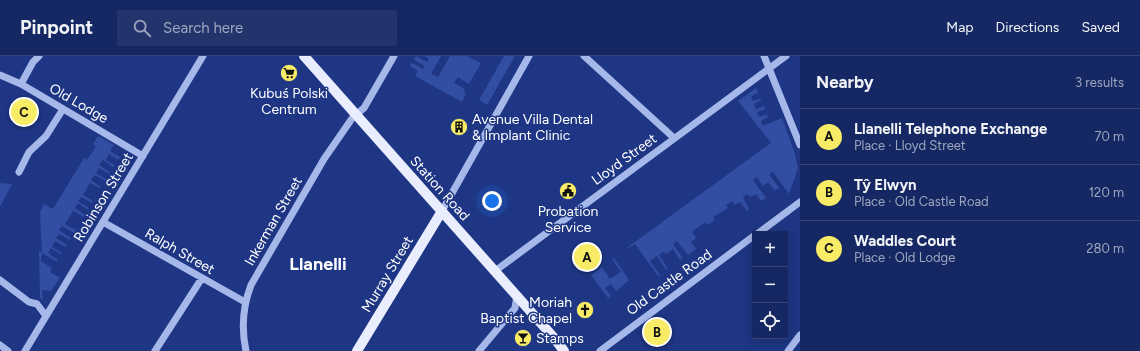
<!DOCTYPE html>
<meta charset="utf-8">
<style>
body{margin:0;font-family:Figtree,sans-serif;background:#23346c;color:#f1f3f6}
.controls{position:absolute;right:12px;bottom:12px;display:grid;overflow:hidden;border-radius:0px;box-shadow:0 2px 10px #0003}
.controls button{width:36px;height:36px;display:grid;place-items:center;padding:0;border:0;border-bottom:1px solid #354478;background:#162863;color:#f1f3f6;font:20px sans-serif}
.you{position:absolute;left:492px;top:145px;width:14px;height:14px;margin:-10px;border:3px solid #fff;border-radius:50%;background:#1a73e8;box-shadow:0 0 0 6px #1a73e833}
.badge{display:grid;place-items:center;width:26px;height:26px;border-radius:50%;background:#f8eb65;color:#111;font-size:13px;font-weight:700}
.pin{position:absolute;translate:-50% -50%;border:2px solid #fff;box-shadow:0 1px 4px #0006}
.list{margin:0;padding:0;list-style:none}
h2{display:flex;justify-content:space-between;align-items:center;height:52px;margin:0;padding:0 16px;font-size:17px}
h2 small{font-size:13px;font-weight:400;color:#9ea6be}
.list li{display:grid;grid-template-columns:26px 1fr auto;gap:12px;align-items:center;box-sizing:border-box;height:56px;padding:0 16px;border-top:1px solid #354478}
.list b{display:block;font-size:15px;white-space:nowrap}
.list p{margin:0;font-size:13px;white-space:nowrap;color:#9ea6be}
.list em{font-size:13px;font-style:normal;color:#9ea6be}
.icon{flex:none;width:22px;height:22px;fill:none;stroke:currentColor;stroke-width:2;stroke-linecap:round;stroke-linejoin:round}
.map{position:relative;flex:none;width:800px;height:295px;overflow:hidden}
header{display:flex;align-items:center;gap:24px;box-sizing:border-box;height:56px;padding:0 20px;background:#162863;border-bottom:1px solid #354478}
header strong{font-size:19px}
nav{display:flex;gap:22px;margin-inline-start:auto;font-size:14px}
.search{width:280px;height:36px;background:#23346c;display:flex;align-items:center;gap:10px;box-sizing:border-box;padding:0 14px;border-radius:0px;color:#9ea6be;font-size:15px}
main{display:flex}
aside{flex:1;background:#162863}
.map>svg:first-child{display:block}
.green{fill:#324ea2}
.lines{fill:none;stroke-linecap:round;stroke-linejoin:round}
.minor{stroke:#a6b7ea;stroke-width:7}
.major{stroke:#e9edfe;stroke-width:10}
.labels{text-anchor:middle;stroke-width:3;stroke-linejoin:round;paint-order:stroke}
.poi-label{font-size:14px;fill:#fff;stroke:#1e3684}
.street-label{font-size:14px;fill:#fff;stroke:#1e3684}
.district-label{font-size:18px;font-weight:bold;fill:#fff;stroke:#1e3684}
</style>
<header>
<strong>Pinpoint</strong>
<div class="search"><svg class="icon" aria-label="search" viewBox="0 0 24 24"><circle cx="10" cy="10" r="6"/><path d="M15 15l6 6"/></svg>Search here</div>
<nav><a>Map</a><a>Directions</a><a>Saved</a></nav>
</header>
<main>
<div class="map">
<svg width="800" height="295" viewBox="0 0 800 295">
<rect width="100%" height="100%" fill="#1e3684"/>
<path class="green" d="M416,0L427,6L429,3L424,0H441L431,18L438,21L450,0H467L481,7L469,28L458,21L454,27L465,33L464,36L466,38L462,46L415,20L418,15L410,10L412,7L423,13L425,10L414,4Z
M504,0H515L487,49L479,44Z
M756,32L758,37L751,40L753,45L761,42V44L754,48L756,53L764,50L765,53L757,56L759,61L767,58L768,61L761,65L763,70L782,62L794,95L798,112L789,138L773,116L769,118L779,132L775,135L768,126L763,130L757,121L753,124L766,142L761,145L756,138L750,141L747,138L743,141L749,153L747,155L740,146L735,149L732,145L726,149L728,152L713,161L715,164L708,169L705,166L692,176L696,182L691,186L696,193L688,199L677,185L673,188L683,202L680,204L673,193L666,198L663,196L659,199L668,213L666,214L657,200L650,205L660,219L658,220L635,188L629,192L628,191L771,87L738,45Z
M98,80L114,89L110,95L120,101L118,104L109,98L106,104L115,109L113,111L103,104L99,109L110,116L109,118L99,112L96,117L106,123L105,125L95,119L91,124L101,131L100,132L90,127L83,139L93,145L92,147L81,141L78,145L89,152L88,154L78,147L75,152L85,159L84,161L73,155L65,168L76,174L74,177L62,170L59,174L71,182L70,184L59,178L56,182L67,189L65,191L55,185L52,191L62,197L61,199L51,192L48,197L58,204L57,206L42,197L41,205L52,212L50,216L60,222L51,235L42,234L43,244L40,242L39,195L42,197L40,156L44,148L53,153L84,102L87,104L96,90L93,88Z
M0,127L12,128L0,151Z
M614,202L629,224L616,235L611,228L605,232L611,240L608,242L591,219L602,211L610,223L621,216L612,203Z"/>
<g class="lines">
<path class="minor" d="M584,0L674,82
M764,0L800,89
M0,19L21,28L143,100
M21,28L33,6L39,0
M19,116L29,96L46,80L63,53
M442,155L529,0
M103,166L245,246
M757,178L800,146
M495,215L786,0
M0,224L29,246L37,248L46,260
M0,289L8,295
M25,295L203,0
M155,295L202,222
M246,295C241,272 243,250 251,229L324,103L353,61L364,52L394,0
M479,295L515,252L517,239
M600,295L755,179
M788,295L800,279"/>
<path class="major" d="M304,0L555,283L564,295
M357,295L442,155"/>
</g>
<defs>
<symbol id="supermarket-disc" viewBox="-11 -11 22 22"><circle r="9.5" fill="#f8eb65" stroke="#1e3684"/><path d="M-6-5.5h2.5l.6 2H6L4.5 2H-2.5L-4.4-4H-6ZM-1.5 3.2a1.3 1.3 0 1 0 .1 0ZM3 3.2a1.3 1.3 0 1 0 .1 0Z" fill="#111"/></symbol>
<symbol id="building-disc" viewBox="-11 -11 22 22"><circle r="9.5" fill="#f8eb65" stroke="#1e3684"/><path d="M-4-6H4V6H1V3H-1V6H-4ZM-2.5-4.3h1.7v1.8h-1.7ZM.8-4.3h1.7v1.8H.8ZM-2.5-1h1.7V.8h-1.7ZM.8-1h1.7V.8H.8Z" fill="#111"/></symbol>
<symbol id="civic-disc" viewBox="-11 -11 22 22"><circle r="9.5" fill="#f8eb65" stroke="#1e3684"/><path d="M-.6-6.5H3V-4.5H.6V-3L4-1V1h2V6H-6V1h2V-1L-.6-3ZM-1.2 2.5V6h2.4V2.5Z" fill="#111"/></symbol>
<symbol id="church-disc" viewBox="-11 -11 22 22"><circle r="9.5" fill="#f8eb65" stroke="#1e3684"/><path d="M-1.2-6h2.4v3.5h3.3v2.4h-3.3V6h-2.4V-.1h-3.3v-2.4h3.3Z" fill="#111"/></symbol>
<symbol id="bar-disc" viewBox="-11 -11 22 22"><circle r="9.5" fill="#f8eb65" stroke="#1e3684"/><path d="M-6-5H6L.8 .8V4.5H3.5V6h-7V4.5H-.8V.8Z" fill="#111"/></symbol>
</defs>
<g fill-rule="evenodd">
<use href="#supermarket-disc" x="279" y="7" width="20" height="20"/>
<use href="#building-disc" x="449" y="61" width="20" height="20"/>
<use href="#civic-disc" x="558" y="125" width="20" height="20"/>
<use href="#church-disc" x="575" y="244" width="20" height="20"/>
<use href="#bar-disc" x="513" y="272" width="20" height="20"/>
</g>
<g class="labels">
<g class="poi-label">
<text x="289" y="42">Kubuś Polski<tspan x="289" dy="16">Centrum</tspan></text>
<text x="472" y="68" text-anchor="start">Avenue Villa Dental<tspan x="472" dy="16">&amp; Implant Clinic</tspan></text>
<text x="568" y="160">Probation<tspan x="568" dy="16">Service</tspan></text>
<text x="572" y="251" text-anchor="end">Moriah<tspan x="572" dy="16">Baptist Chapel</tspan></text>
<text x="536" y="287" text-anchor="start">Stamps</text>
</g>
<g class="street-label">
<text transform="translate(79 47) rotate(30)" y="5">Old Lodge</text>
<text transform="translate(624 103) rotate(-36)" y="5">Lloyd Street</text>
<text transform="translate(440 132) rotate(48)" y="5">Station Road</text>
<text transform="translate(103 141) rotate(-59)" y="5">Robinson Street</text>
<text transform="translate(273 165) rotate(-60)" y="5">Inkerman Street</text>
<text transform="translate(180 195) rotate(30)" y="5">Ralph Street</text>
<text transform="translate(387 218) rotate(-59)" y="5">Murray Street</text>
<text transform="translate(669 226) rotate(-36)" y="5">Old Castle Road</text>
</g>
<g class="district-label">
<text x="318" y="214">Llanelli</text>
</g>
</g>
</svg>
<div class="controls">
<button>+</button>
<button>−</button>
<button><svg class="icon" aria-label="locate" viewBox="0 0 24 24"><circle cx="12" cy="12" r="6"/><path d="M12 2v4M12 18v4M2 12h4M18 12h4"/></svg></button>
</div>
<div class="you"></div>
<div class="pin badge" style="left:587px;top:201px">A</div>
<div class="pin badge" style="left:657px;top:276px">B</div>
<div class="pin badge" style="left:24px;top:56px">C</div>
</div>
<aside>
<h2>Nearby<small>3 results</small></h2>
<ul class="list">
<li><span class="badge">A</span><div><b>Llanelli Telephone Exchange</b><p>Place · Lloyd Street</p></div><em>70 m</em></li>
<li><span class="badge">B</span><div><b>Tŷ Elwyn</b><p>Place · Old Castle Road</p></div><em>120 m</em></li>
<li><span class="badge">C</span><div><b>Waddles Court</b><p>Place · Old Lodge</p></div><em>280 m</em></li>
</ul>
</aside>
</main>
